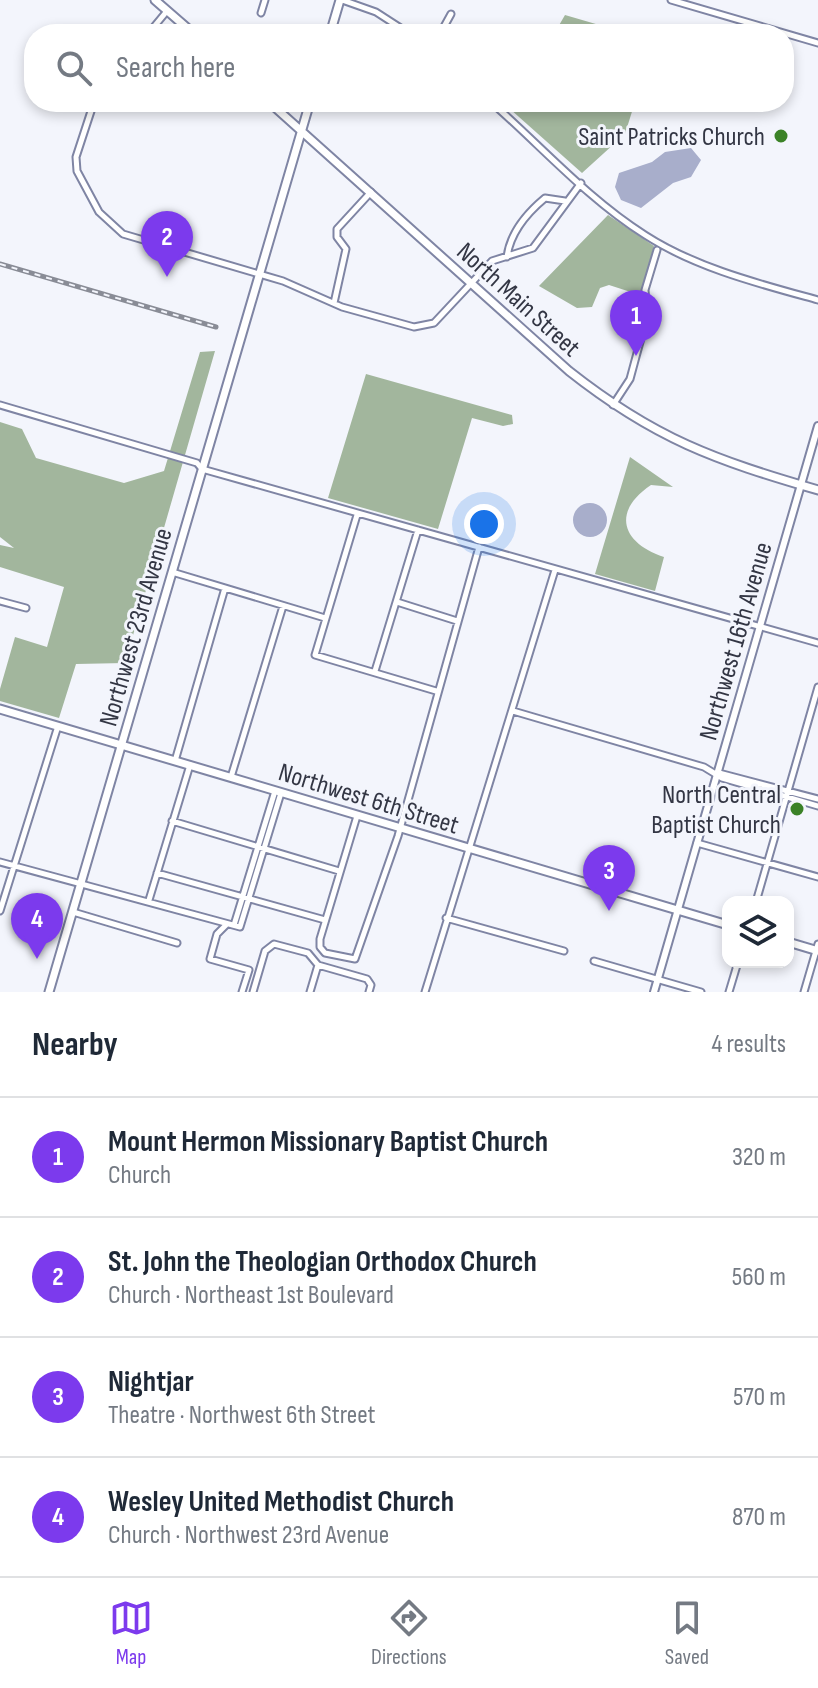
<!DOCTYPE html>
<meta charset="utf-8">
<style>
body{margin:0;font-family:"Sofia Sans Condensed",sans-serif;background:#f2f2f3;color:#1f2937}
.controls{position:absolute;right:24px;bottom:24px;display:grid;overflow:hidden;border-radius:16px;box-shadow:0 4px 12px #0003}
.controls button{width:72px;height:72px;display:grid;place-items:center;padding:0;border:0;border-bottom:2px solid #e0e1e3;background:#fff;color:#1f2937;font:40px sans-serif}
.you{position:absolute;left:484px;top:524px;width:28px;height:28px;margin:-20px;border:6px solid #fff;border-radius:50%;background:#1a73e8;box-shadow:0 0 0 12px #1a73e833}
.badge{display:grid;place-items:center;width:52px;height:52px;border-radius:50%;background:#7c3aed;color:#fff;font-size:26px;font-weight:700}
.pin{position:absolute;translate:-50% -66px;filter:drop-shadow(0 2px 4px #0008)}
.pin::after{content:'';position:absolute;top:42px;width:28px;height:24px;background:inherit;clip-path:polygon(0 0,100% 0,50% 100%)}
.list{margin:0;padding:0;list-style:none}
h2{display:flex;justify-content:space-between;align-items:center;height:104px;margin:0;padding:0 32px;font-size:34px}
h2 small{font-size:26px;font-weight:400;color:#747a83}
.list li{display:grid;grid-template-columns:52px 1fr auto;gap:24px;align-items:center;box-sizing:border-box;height:120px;padding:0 32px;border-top:2px solid #e0e1e3}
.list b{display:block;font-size:30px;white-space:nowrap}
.list p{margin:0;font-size:26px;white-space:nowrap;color:#747a83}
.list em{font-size:26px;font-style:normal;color:#747a83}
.icon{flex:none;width:44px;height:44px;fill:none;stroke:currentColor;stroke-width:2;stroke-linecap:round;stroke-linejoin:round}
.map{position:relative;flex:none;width:818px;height:992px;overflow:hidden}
.search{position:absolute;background:#fff;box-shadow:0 4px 12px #0003;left:24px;right:24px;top:24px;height:88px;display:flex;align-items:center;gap:20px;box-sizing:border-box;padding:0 28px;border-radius:32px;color:#747a83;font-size:30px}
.sheet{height:584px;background:#fff}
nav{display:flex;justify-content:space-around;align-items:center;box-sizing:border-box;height:112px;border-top:2px solid #e0e1e3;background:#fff;font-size:22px;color:#747a83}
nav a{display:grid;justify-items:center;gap:4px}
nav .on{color:#7c3aed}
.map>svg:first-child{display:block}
.forest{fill:#a2b69d}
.water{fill:#a8aecb}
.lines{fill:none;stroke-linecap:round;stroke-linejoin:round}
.minor-casing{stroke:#7f85a4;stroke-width:9}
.tertiary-casing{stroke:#7f85a4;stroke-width:10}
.secondary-casing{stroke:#7f85a4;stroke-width:11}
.minor{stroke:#fff;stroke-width:5}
.tertiary{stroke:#fff;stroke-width:6}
.secondary{stroke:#fff;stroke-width:7}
.rail-casing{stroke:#898c96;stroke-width:5}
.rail{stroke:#f3f5fc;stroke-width:2;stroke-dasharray:6;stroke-linecap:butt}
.poi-dot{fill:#3b8227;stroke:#f3f5fc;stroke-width:3}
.labels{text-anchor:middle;stroke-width:6;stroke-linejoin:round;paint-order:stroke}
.poi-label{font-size:26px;fill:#333644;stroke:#f3f5fc;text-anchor:end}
.street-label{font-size:26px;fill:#333644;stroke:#f3f5fc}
</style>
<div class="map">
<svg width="818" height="992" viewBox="0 0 818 992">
<rect width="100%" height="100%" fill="#f3f5fc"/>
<path class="forest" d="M565,15L630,34H554Z
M514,102H635L625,134L582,173L510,109Z
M608,215L654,246L640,295L609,285L600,288L592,307L577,308L539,286Z
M215,351L125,663L76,664L59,718L0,701V689L15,637L47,647L64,587L0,567V545L14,548L0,537V422L22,429L36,458L124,483L164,471L200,352Z
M366,374L512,415L513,424L503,426L472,418L438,529L328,498Z
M630,457L673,487L651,485C611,512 622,543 664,557L655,591L595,574Z"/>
<path class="water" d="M691,148L701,160L691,177L673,183L641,208L621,200L615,187L619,173L652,162L665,152Z
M573 520a17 17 0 1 1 34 0a17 17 0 1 1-34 0Z"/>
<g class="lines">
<defs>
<path id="minor" d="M342,0L376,12L410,34
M671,0L818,43
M261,13L265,0
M148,34L167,11
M440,34L451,14
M94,102L76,157L77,171L99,212L123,234L283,281L342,307L414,327L434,323L492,261L533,248L581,183
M491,102C541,146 588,199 645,235C696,268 760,284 818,300
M507,257C510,233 527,213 545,198L565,201
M334,303L346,249L337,237V229L371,192
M0,405L197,463L202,469L818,643
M613,405L630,379L647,316L645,290L657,250
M357,515L315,655L436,691
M172,572L325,618
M0,601L26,608
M397,602L457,621
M375,671L418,530
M513,711L704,767L722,778L818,806
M175,761L225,588
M719,773L818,799
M231,777L283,606
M357,816L320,939V947L325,953L355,959L398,836L479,547
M172,821L339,871
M697,843L818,877
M0,862L240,927L281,793
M157,873L325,920
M149,900L190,765
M756,902L818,687
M0,911L58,726
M73,912L177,943
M446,918L564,951
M227,924L217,934L210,959L249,970L242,992
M234,925L275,791
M594,961L701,992
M253,992L265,951L274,944L308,953L318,965L367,979L371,985L369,992
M310,992L318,965
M425,992L555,570
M729,992L738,962
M804,992L818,944"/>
<path id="tertiary" d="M654,992L818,426"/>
<path id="secondary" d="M155,0L194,34
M330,34L340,0
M269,102L569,371C655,439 715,460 818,490
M0,709L728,925
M788,942L818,951
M49,992L310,102"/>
</defs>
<use href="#minor" class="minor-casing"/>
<use href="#tertiary" class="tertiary-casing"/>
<use href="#secondary" class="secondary-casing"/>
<use href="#minor" class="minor"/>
<use href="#tertiary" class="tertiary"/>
<use href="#secondary" class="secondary"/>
<defs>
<path id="rail" d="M0,264L216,327"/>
</defs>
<use href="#rail" class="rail-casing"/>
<use href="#rail" class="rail"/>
</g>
<g class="poi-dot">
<circle cx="781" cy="136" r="8"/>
<circle cx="797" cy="809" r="8"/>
</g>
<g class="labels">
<g class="poi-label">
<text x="765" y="145">Saint Patricks Church</text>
<text x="781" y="803">North Central<tspan x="781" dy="30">Baptist Church</tspan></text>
</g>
<g class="street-label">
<text transform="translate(519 299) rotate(42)" y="9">North Main Street</text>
<text transform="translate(135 627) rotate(-74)" y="9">Northwest 23rd Avenue</text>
<text transform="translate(735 641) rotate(-74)" y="9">Northwest 16th Avenue</text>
<text transform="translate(369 798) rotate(17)" y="9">Northwest 6th Street</text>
</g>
</g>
</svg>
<div class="controls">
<button><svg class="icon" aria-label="layers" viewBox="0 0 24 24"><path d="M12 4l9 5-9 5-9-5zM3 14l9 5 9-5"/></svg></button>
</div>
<div class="you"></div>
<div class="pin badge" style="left:636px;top:356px">1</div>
<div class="pin badge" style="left:167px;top:277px">2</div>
<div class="pin badge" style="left:609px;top:911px">3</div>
<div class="pin badge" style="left:37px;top:959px">4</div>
<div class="search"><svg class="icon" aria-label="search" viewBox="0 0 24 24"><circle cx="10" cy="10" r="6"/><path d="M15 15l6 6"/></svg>Search here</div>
</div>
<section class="sheet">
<h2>Nearby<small>4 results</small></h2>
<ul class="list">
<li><span class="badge">1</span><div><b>Mount Hermon Missionary Baptist Church</b><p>Church</p></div><em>320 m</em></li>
<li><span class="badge">2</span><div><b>St. John the Theologian Orthodox Church</b><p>Church · Northeast 1st Boulevard</p></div><em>560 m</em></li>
<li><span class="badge">3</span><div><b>Nightjar</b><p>Theatre · Northwest 6th Street</p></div><em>570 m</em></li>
<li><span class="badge">4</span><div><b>Wesley United Methodist Church</b><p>Church · Northwest 23rd Avenue</p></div><em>870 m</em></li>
</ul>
</section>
<nav>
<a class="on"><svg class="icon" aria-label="map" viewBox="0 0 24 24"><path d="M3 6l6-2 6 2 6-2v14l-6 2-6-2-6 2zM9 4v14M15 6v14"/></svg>Map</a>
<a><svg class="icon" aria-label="directions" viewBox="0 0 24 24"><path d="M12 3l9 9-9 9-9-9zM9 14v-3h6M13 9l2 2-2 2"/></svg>Directions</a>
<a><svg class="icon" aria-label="saved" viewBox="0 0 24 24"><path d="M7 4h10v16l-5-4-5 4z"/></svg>Saved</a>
</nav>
